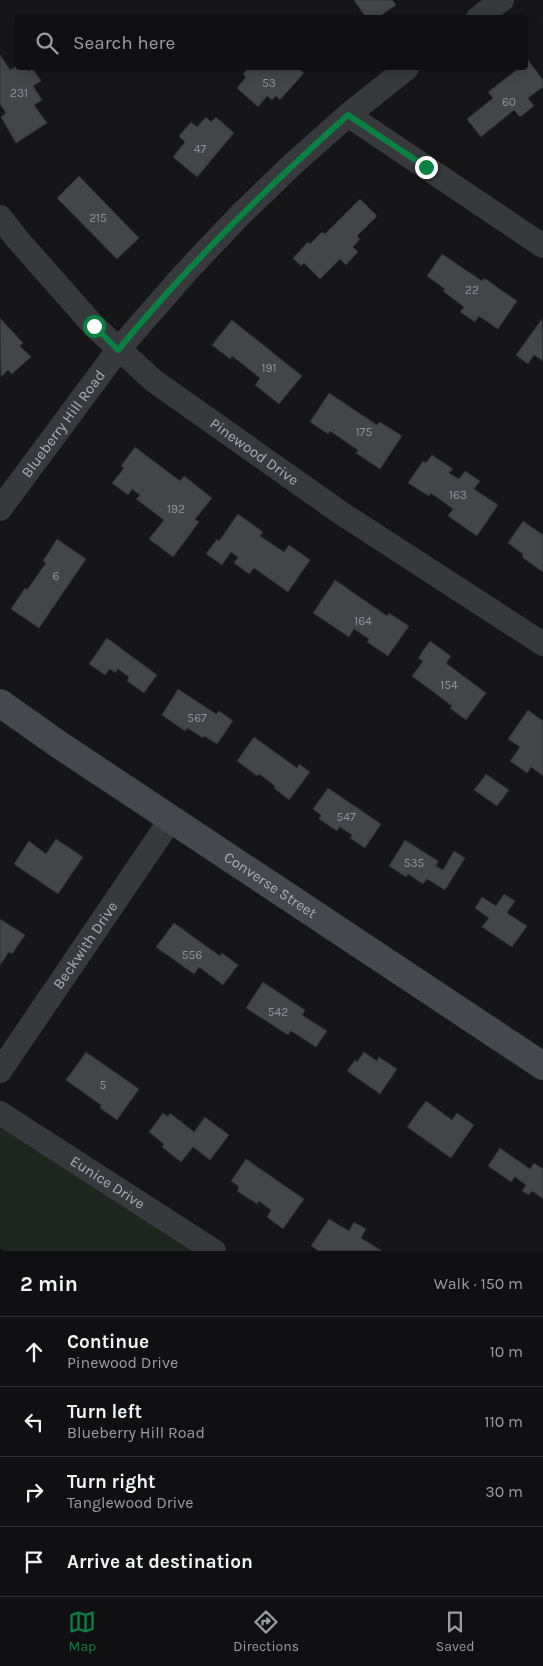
<!DOCTYPE html>
<meta charset="utf-8">
<style>
body{margin:0;font-family:Karla,sans-serif;background:#1e1e20;color:#f1f3f6}
.stop{position:absolute;width:15px;height:15px;margin:-11px;border:4px solid #0b8043;border-radius:50%;background:#fff}
.stop.end{background:#0b8043;border-color:#fff;box-shadow:0 1px 5px #0008}
.list{margin:0;padding:0;list-style:none}
h2{display:flex;justify-content:space-between;align-items:center;height:65px;margin:0;padding:0 20px;font-size:21px}
h2 small{font-size:16px;font-weight:400;color:#9c9d9f}
.list li{display:grid;grid-template-columns:32px 1fr auto;gap:15px;align-items:center;box-sizing:border-box;height:70px;padding:0 20px;border-top:1px solid #303032}
.list b{display:block;font-size:19px;white-space:nowrap}
.list p{margin:0;font-size:16px;white-space:nowrap;color:#9c9d9f}
.list em{font-size:16px;font-style:normal;color:#9c9d9f}
.icon{flex:none;width:28px;height:28px;fill:none;stroke:currentColor;stroke-width:2;stroke-linecap:round;stroke-linejoin:round}
.map{position:relative;flex:none;width:543px;height:1251px;overflow:hidden}
.search{position:absolute;background:#101012;box-shadow:0 2px 12px #0003;left:15px;right:15px;top:15px;height:55px;display:flex;align-items:center;gap:12px;box-sizing:border-box;padding:0 18px;border-radius:5px;color:#9c9d9f;font-size:19px}
.sheet{height:345px;background:#101012}
nav{display:flex;justify-content:space-around;align-items:center;box-sizing:border-box;height:70px;border-top:1px solid #303032;background:#101012;font-size:14px;color:#9c9d9f}
nav a{display:grid;justify-items:center;gap:2px}
nav .on{color:#0b8043}
.map>svg:first-child{display:block}
.green{fill:#1e261f}
.building{fill:#434548;stroke:#303134}
.lines{fill:none;stroke-linecap:round;stroke-linejoin:round}
.street{stroke:#37393d;stroke-width:24}
.secondary{stroke:#45484d;stroke-width:28}
.route{stroke:#0b8043;stroke-width:6}
.labels{text-anchor:middle;stroke-width:4;stroke-linejoin:round;paint-order:stroke}
.number-label{font-size:12px;fill:#90949c}
.street-label{font-size:15px;fill:#a9afb8;stroke:#111113}
</style>
<div class="map">
<svg width="543" height="1251" viewBox="0 0 543 1251">
<rect width="100%" height="100%" fill="#161618"/>
<path class="green" d="M0,1127L193,1251H5L0,1248Z"/>
<path class="building" d="M354,0H392L396,5L377,18H366Z
M0,55L10,70L18,65V68H26L28,71L33,69L41,81L33,86L42,100L34,105L47,123L16,143L1,117L6,113L0,104Z
M528,60L543,80V87L528,98L534,106L520,117L514,110L481,137L467,119L493,98L488,92L519,68H526V62Z
M248,68H302L300,70L304,73L280,100L276,96L272,100L267,96L258,107L237,88L246,77L243,74Z
M206,117L211,122L216,117L234,133L197,177L173,157L185,142L179,136L191,122L197,127Z
M79,176L139,238L117,259L57,198Z
M360,199L377,216L357,236L360,239L353,247L358,252L346,265L340,259L320,279L304,263L301,266L293,258L308,242L310,244L322,232L325,234Z
M442,254L482,281L484,278L517,301L498,329L479,316L475,322L460,312L464,307L443,291L445,289L427,276Z
M0,318L23,343L20,346L31,357L12,374L8,370L1,377Z
M542,319L543,361L534,355L528,364L516,355Z
M232,320L302,376L279,404L255,385L260,378L232,356L230,359L212,345Z
M329,393L377,425L380,422L402,436L380,469L356,453L358,450L330,431L328,434L310,422Z
M135,447L180,481L184,476L212,498L195,519L199,522L173,557L149,539L164,520L136,499L140,495L132,489L128,495L112,483L124,468L121,466Z
M432,455L453,469L449,473L459,479L465,471L480,481L474,489L498,505L477,536L448,516L453,509L431,493L429,496L408,483L423,461L426,463Z
M238,514L263,532L260,536L284,552L289,545L310,560L288,592L254,568L249,574L234,563L238,557L231,552L222,565L206,554L217,539L219,541Z
M523,521L543,535V572L522,557L523,554L508,543Z
M57,539L86,559L39,628L11,609L25,588L27,590L46,563L43,561Z
M335,580L387,616L389,613L409,626L388,656L367,642L369,639L354,629L349,637L313,613Z
M107,638L157,675L144,693L127,681L129,677L118,669L115,673L110,669L105,675L89,664Z
M430,641L451,656L446,663L486,693L466,720L450,708L452,706L412,676L423,661L418,658Z
M178,689L216,714L219,711L233,721L217,744L204,736L203,738L187,728L185,731L162,715Z
M528,710L543,721V776L531,767L527,773L510,761L520,747L508,739Z
M254,737L297,768L299,764L310,772L289,800L274,788L275,786L259,774L257,776L237,761Z
M486,774L509,790L497,806L474,790Z
M328,788L381,824L365,848L350,838L352,835L340,827L337,831L319,819L321,815L313,809Z
M56,839L83,857L58,894L14,864L29,841L46,854Z
M405,840L438,861L436,866L443,870L454,851L465,858L445,890L427,879L423,884L408,874L406,877L389,866Z
M504,894L515,901L507,913L527,926L512,947L482,927L489,918L475,908L482,897L496,906Z
M0,919L25,935L12,954L9,952L0,965Z
M174,923L220,956L222,953L238,965L223,985L199,967L194,974L156,947Z
M263,982L305,1010L302,1015L327,1031L316,1047L291,1031L288,1035L246,1008Z
M86,1052L139,1089L117,1120L100,1108L101,1105L66,1080Z
M364,1052L377,1061L379,1057L397,1069L380,1094L347,1071L355,1060L357,1062Z
M426,1101L452,1120L457,1113L474,1125L451,1158L407,1127Z
M163,1113L168,1117L170,1113L194,1132L205,1117L229,1135L210,1160L193,1147L181,1162L162,1147L164,1144L149,1132Z
M500,1148L530,1169L534,1163L543,1169V1199L532,1191L529,1195L522,1191L526,1185L515,1177L511,1182L488,1166Z
M246,1159L304,1199L283,1229L267,1217L271,1210L259,1201L257,1204L237,1191L239,1187L231,1181Z
M329,1219L349,1231L354,1222L366,1229L361,1238L382,1251H319L311,1246Z"/>
<g class="lines">
<g class="street">
<path d="M478,18L502,0"/>
<path d="M348,115L543,246"/>
<path id="s1" d="M0,217L18,240L94,326L154,381L341,513L543,644"/>
<path id="s2" d="M0,509L118,350L186,272L240,215L294,163L348,115L407,68"/>
<path id="s3" d="M0,1071L171,819"/>
<path id="s4" d="M0,1113L214,1251"/>
</g>
<path class="secondary" id="s5" d="M0,703L58,744L543,1066"/>
</g>
<g class="lines">
<path class="route" d="M94,326L118,350C188,265 266,188 348,115L426,167"/>
</g>
<g class="labels">
<g class="number-label">
<text x="269" y="87">53</text>
<text x="19" y="97">231</text>
<text x="509" y="106">60</text>
<text x="200" y="153">47</text>
<text x="98" y="222">215</text>
<text x="472" y="294">22</text>
<text x="269" y="372">191</text>
<text x="364" y="436">175</text>
<text x="458" y="499">163</text>
<text x="176" y="513">192</text>
<text x="56" y="580">6</text>
<text x="363" y="625">164</text>
<text x="449" y="689">154</text>
<text x="197" y="722">567</text>
<text x="346" y="821">547</text>
<text x="414" y="867">535</text>
<text x="192" y="959">556</text>
<text x="278" y="1016">542</text>
<text x="103" y="1089">5</text>
</g>
<g class="street-label">
<text dy="5" stroke="none"><textPath href="#s2" startOffset="106">Blueberry Hill Road</textPath></text>
<text dy="5" stroke="none"><textPath href="#s1" startOffset="348">Pinewood Drive</textPath></text>
<text dy="5" stroke="none"><textPath href="#s5" startOffset="326">Converse Street</textPath></text>
<text dy="5" stroke="none"><textPath href="#s3" startOffset="152">Beckwith Drive</textPath></text>
<text dy="5" stroke="none"><textPath href="#s4" startOffset="128">Eunice Drive</textPath></text>
</g>
</g>
</svg>
<div class="stop" style="left:94px;top:326px"></div>
<div class="stop end" style="left:426px;top:167px"></div>
<div class="search"><svg class="icon" aria-label="search" viewBox="0 0 24 24"><circle cx="10" cy="10" r="6"/><path d="M15 15l6 6"/></svg>Search here</div>
</div>
<section class="sheet">
<h2>2 min<small>Walk · 150 m</small></h2>
<ul class="list">
<li><svg class="icon" aria-label="ahead" viewBox="0 0 24 24"><path d="M12 20V5M6 11l6-6 6 6"/></svg><div><b>Continue</b><p>Pinewood Drive</p></div><em>10 m</em></li>
<li><svg class="icon" aria-label="left" viewBox="0 0 24 24"><path d="M17 20v-9H6M10 6l-5 5 5 5"/></svg><div><b>Turn left</b><p>Blueberry Hill Road</p></div><em>110 m</em></li>
<li><svg class="icon" aria-label="right" viewBox="0 0 24 24"><path d="M7 20v-9h11M14 6l5 5-5 5"/></svg><div><b>Turn right</b><p>Tanglewood Drive</p></div><em>30 m</em></li>
<li><svg class="icon" aria-label="arrive" viewBox="0 0 24 24"><path d="M6 21V4h12l-3 4 3 4H6"/></svg><div><b>Arrive at destination</b></div></li>
</ul>
</section>
<nav>
<a class="on"><svg class="icon" aria-label="map" viewBox="0 0 24 24"><path d="M3 6l6-2 6 2 6-2v14l-6 2-6-2-6 2zM9 4v14M15 6v14"/></svg>Map</a>
<a><svg class="icon" aria-label="directions" viewBox="0 0 24 24"><path d="M12 3l9 9-9 9-9-9zM9 14v-3h6M13 9l2 2-2 2"/></svg>Directions</a>
<a><svg class="icon" aria-label="saved" viewBox="0 0 24 24"><path d="M7 4h10v16l-5-4-5 4z"/></svg>Saved</a>
</nav>
